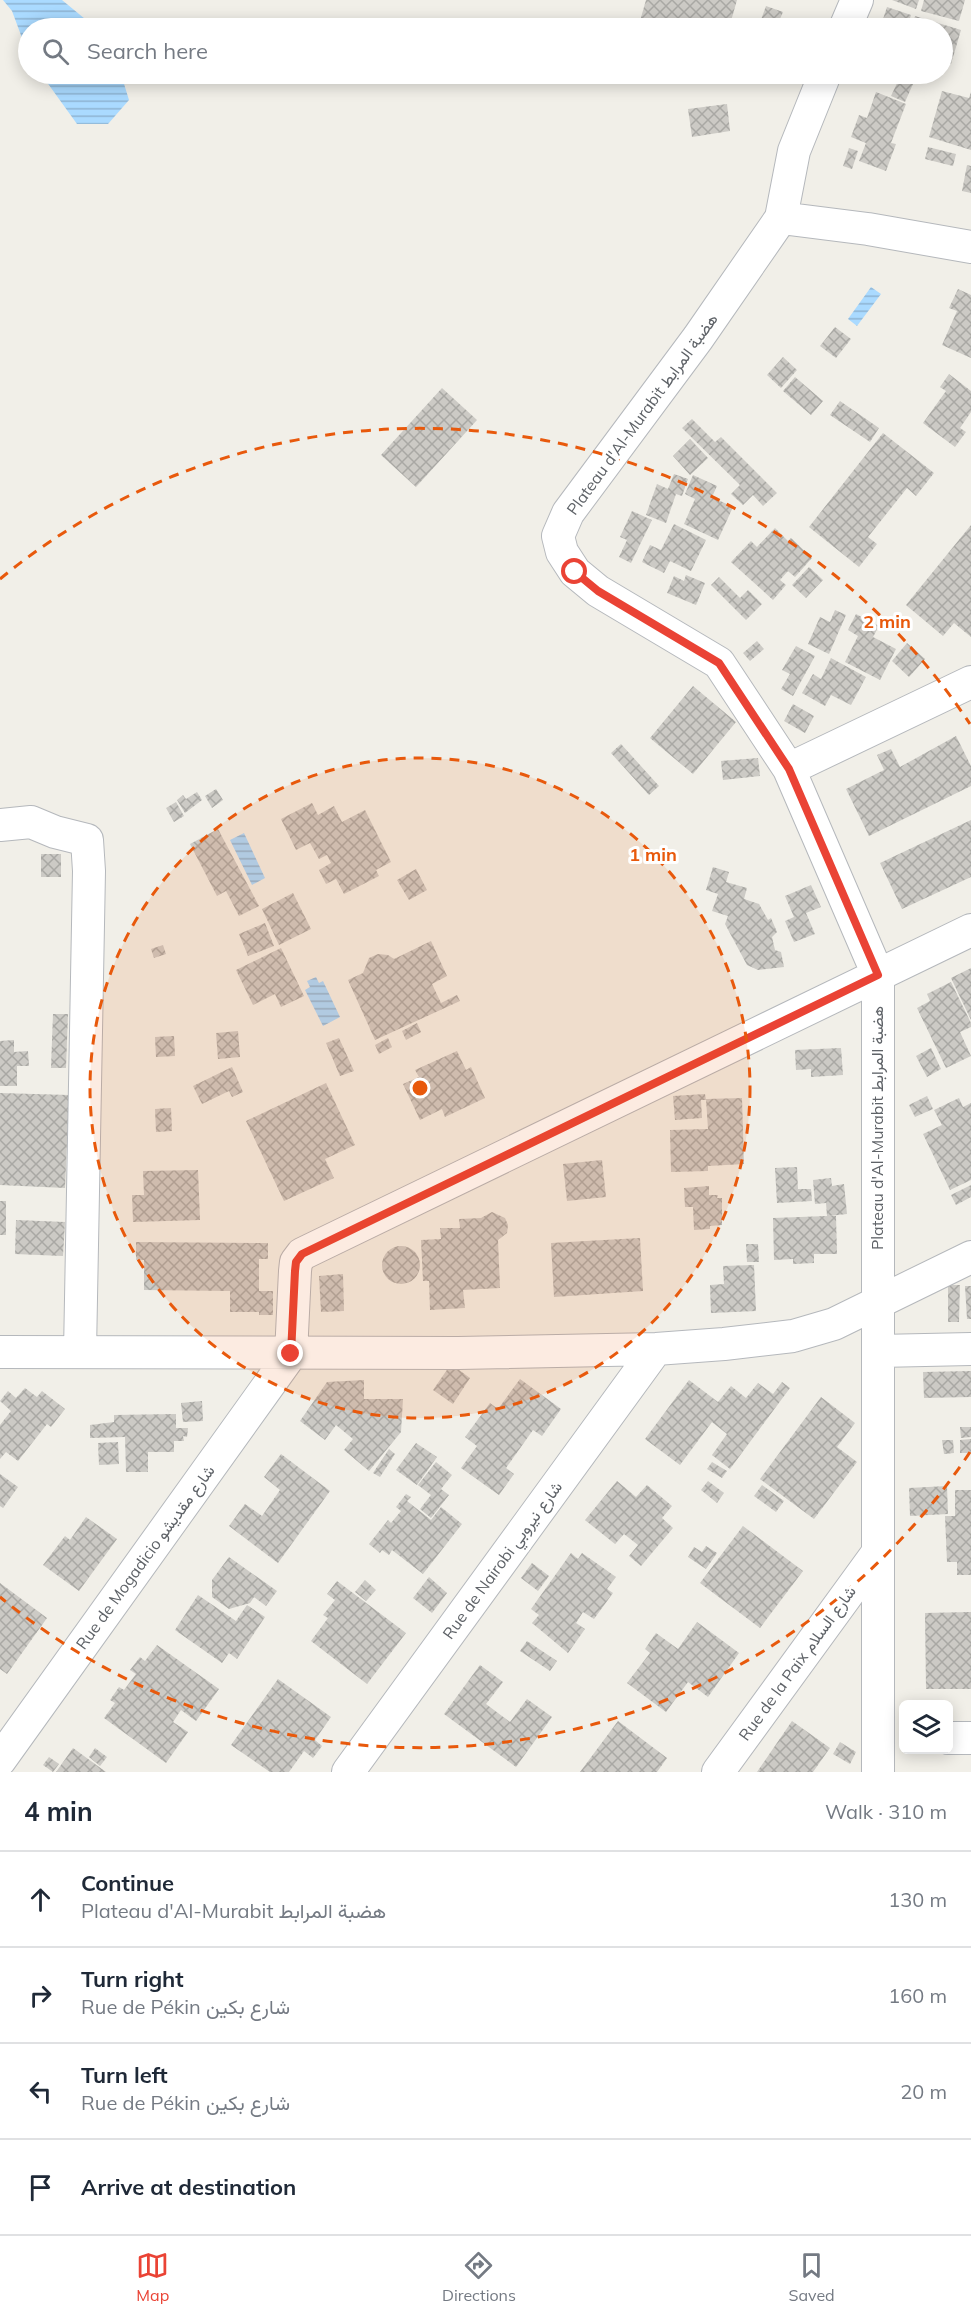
<!DOCTYPE html>
<meta charset="utf-8">
<style>
body{margin:0;font-family:Mulish,Vazirmatn,sans-serif;background:#f2f2f3;color:#1f2937}
.controls{position:absolute;right:18px;bottom:18px;display:grid;overflow:hidden;border-radius:9px;box-shadow:0 3px 15px #0003}
.controls button{width:54px;height:54px;display:grid;place-items:center;padding:0;border:0;border-bottom:2px solid #e0e1e3;background:#fff;color:#1f2937;font:30px sans-serif}
.stop{position:absolute;width:18px;height:18px;margin:-14px;border:4px solid #ea4335;border-radius:50%;background:#fff}
.stop.end{background:#ea4335;border-color:#fff;box-shadow:0 2px 6px #0008}
.list{margin:0;padding:0;list-style:none}
h2{display:flex;justify-content:space-between;align-items:center;height:78px;margin:0;padding:0 24px;font-size:26px}
h2 small{font-size:20px;font-weight:400;color:#747a83}
.list li{display:grid;grid-template-columns:39px 1fr auto;gap:18px;align-items:center;box-sizing:border-box;height:96px;padding:0 24px;border-top:2px solid #e0e1e3}
.list b{display:block;font-size:22px;white-space:nowrap}
.list p{margin:0;font-size:20px;white-space:nowrap;color:#747a83}
.list em{font-size:20px;font-style:normal;color:#747a83}
.icon{flex:none;width:33px;height:33px;fill:none;stroke:currentColor;stroke-width:2;stroke-linecap:round;stroke-linejoin:round}
.map{position:relative;flex:none;width:971px;height:1772px;overflow:hidden}
.search{position:absolute;background:#fff;box-shadow:0 3px 15px #0003;left:18px;right:18px;top:18px;height:66px;display:flex;align-items:center;gap:15px;box-sizing:border-box;padding:0 21px;border-radius:33px;color:#747a83;font-size:22px}
.sheet{height:462px;background:#fff}
nav{display:flex;justify-content:space-around;align-items:center;box-sizing:border-box;height:84px;border-top:2px solid #e0e1e3;background:#fff;font-size:16px;color:#747a83}
nav a{display:grid;justify-items:center;gap:3px}
nav .on{color:#ea4335}
.map>svg:first-child{display:block}
.water{fill:url(#water-rules)}
.building{fill:url(#building-cross-hatch)}
.lines{fill:none;stroke-linecap:round;stroke-linejoin:round}
.minor-casing{stroke:#b5b8bc;stroke-width:34}
.minor{stroke:#fff;stroke-width:32}
.route{stroke:#ea4335;stroke-width:8}
.ring{fill:none;stroke:#e8590c;stroke-width:3;stroke-dasharray:10 8}
.labels{text-anchor:middle;stroke-width:6;stroke-linejoin:round;paint-order:stroke}
.street-label{font-size:16px;fill:#5f6368;stroke:#fff}
.centre{fill:#e8590c;stroke:#fff;stroke-width:3}
.ring-label{font-size:18px;text-anchor:middle;font-weight:bold;fill:#e8590c;stroke:#fff;stroke-width:6;stroke-linejoin:round;paint-order:stroke}
</style>
<div class="map">
<svg width="971" height="1772" viewBox="0 0 971 1772">
<defs>
<pattern id="water-rules" width="6" height="5" patternUnits="userSpaceOnUse" patternTransform="scale(1.5)"><rect width="6" height="5" fill="#aadaff"/><path d="M0 2.5h6" fill="none" stroke="#8eb4d2"/></pattern>
<pattern id="building-cross-hatch" width="8" height="8" patternUnits="userSpaceOnUse" patternTransform="scale(1.5)"><rect width="8" height="8" fill="#cccac5"/><path d="M0 0l8 8M0 8l8-8" fill="none" stroke="#a9a8a4"/></pattern>
</defs>
<rect width="100%" height="100%" fill="#f1efe8"/>
<path class="water" d="M3,0H62L96,28H28V54L12,11Z
M41,74H121L129,100L108,124H77Z
M871,287L881,294L857,326L848,319Z
M244,833L265,878L252,885L230,840Z
M316,977L319,983L323,981L340,1017L323,1026L305,990L310,987L307,981Z"/>
<path class="building" d="M646,0H737L729,28H638Z
M892,0H919L916,9Z
M924,0H965L959,21L921,11Z
M766,6L783,12L776,28H758Z
M887,7L911,15L907,28H880Z
M915,16L961,30L951,64L942,62V28H912Z
M900,77L913,84L905,102L891,96Z
M942,91L969,98L971,92V150L929,137Z
M876,92L906,104L891,143L896,144L886,171L859,161L866,143L851,137L859,115L867,118Z
M727,104L730,131L692,137L688,109Z
M928,147L956,154L953,166L925,159Z
M849,148L858,151L852,169L843,166Z
M967,165L971,166V193L962,191Z
M958,289L971,295V358L942,345L957,311L949,308Z
M835,327L851,339L836,358L820,346Z
M783,357L797,370L781,388L767,375Z
M949,374L971,391V412L960,428L966,432L955,447L923,423L946,391L940,387Z
M795,377L823,401L811,415L783,391Z
M442,388L477,420L416,487L381,455Z
M840,401L879,428L870,442L830,415Z
M692,419L715,442L721,437L777,493L763,506L753,495L743,505L731,494L740,485L682,428Z
M883,433L934,473L916,496L907,488L868,537L877,544L859,567L809,527Z
M690,439L708,458L690,475L673,456Z
M674,474L688,479L682,496L676,494L666,523L646,515L657,484L668,489Z
M693,475L717,486L712,497L733,507L718,540L684,524L695,499L685,494Z
M632,511L652,520L631,563L619,557L627,540L620,537Z
M674,524L706,540L691,571L670,561L664,573L642,562L650,545L661,550Z
M971,525V637L954,623L943,636L906,605Z
M775,528L788,541L791,538L812,558L795,577L788,571L780,580L786,585L773,600L731,562L751,541L757,547Z
M809,567L823,580L806,598L792,585Z
M686,575L705,583L696,605L667,593L674,576L684,581Z
M719,577L740,598L748,590L762,604L746,620L711,585Z
M835,610L846,615L829,654L808,644L820,617L830,622Z
M856,614L879,626L873,637L896,649L880,680L845,662L858,636L848,630Z
M757,641L764,649L750,661L743,653Z
M907,643L925,659L909,677L892,661Z
M796,646L815,656L793,696L781,689L790,674L782,670Z
M831,658L866,677L851,705L831,695L825,706L802,693L813,674L821,679Z
M693,686L736,722L693,774L650,738Z
M793,704L814,716L805,733L784,721Z
M956,736L971,766V786L869,836L846,789L884,770L877,755L891,749L900,767Z
M621,744L659,786L649,795L611,753Z
M758,758L760,776L723,780L721,761Z
M216,789L223,800L212,808L205,796Z
M197,792L202,800L185,813L177,800L183,795L186,799Z
M176,802L184,816L174,822L166,808Z
M312,803L318,815L334,806L342,822L365,810L391,862L376,870L379,876L344,894L336,879L326,884L319,870L331,863L327,855L319,859L310,843L296,850L281,819Z
M971,820V877L902,909L880,863Z
M218,829L259,906L239,916L226,891L217,896L190,844Z
M41,854H61V877H41Z
M713,867L729,872L726,882L747,888L744,899L759,904L768,920L771,918L777,932L772,937L775,950L781,952L784,967L758,970L747,965L725,924L728,916L712,911L718,894L706,890Z
M416,869L427,890L409,900L397,880Z
M811,885L821,907L806,913L815,934L794,942L785,921L794,917L785,896Z
M293,893L311,929L279,945L262,909Z
M265,923L274,946L248,956L239,934Z
M431,941L447,976L432,984L441,1003L457,995L460,1001L375,1040L348,980L363,973L369,958L378,954L388,955L394,959Z
M163,945L166,954L154,958L151,949Z
M281,948L304,996L281,1007L275,994L253,1005L236,970Z
M971,968V1020L951,978Z
M951,982L971,1023V1027L960,1032L971,1056L946,1068L917,1008L930,1001L927,994Z
M53,1014H68L66,1068H51Z
M417,1023L421,1032L406,1040L402,1031Z
M238,1031L240,1057L218,1059L216,1033Z
M174,1036L175,1056L156,1057L155,1037Z
M339,1038L354,1071L340,1076L326,1043Z
M388,1038L392,1047L379,1054L375,1045Z
M14,1040V1052L28,1051L29,1066H17V1086H0V1041Z
M841,1048L843,1075L811,1077V1069L796,1070L795,1050Z
M931,1048L941,1069L927,1077L916,1056Z
M457,1051L466,1070L471,1067L485,1098L445,1117L442,1109L420,1120L403,1084L419,1077L415,1070Z
M232,1067L243,1092L232,1097L229,1091L202,1104L193,1086Z
M326,1083L355,1145L325,1159L334,1178L284,1201L246,1121Z
M0,1093L69,1095L65,1188L0,1185Z
M705,1094L706,1100H701L702,1118L675,1120L673,1096Z
M927,1096L933,1109L915,1117L909,1105Z
M742,1098L744,1164L708,1166V1171L671,1172L670,1130L708,1129L706,1099Z
M959,1098L963,1107L971,1103V1180L950,1190L923,1134L942,1125L934,1110Z
M171,1108L172,1131L156,1132L155,1109Z
M602,1160L606,1197L567,1201L563,1164Z
M797,1167L798,1189H811L812,1201L777,1203L775,1168Z
M198,1170L200,1220L133,1222L132,1195H144L143,1171Z
M831,1178L832,1186L844,1184L847,1214L829,1216H836L837,1254H814V1263L793,1264V1259L774,1260L773,1218L827,1216L826,1203L815,1204L813,1180Z
M971,1185V1197L956,1205L951,1195Z
M709,1186V1195H718L717,1198H722V1225L710,1226V1229L694,1230L693,1207H685L684,1188Z
M0,1201H6V1235H0Z
M492,1212L505,1218L508,1225L507,1233L498,1240L500,1288L463,1290L465,1308L430,1310L429,1281H423L421,1240L441,1239L440,1228H460L459,1219L481,1218Z
M16,1220L65,1222L63,1256L15,1254Z
M640,1238L643,1291L554,1297L551,1243Z
M136,1242L268,1243V1259H259V1291H273V1315H259V1312H230V1291L144,1290V1260H136Z
M746,1244H758L759,1262H747Z
M382 1265a19 19 0 1 1 38 0a19 19 0 1 1-38 0Z
M754,1265L756,1311L711,1313L710,1285L724,1284L723,1266Z
M343,1274L344,1311L321,1312L319,1276Z
M948,1285H960L959,1322H948Z
M965,1286H971V1319H967Z
M451,1364L470,1378L453,1404L433,1390Z
M971,1371V1397L924,1398L923,1372Z
M520,1379L561,1409L542,1436L533,1430L506,1468L514,1474L499,1495L461,1468L477,1446L465,1437L490,1403L498,1409Z
M364,1380V1399H403L401,1432L369,1471L344,1450L353,1439L336,1425L325,1440L300,1421L327,1382Z
M689,1380L718,1402L731,1386L746,1398L758,1383L773,1394L782,1382L790,1388L730,1469L712,1455L727,1434L712,1422L680,1465L645,1439Z
M25,1388L37,1397L42,1391L65,1409L51,1427L47,1424L18,1461L6,1452L0,1459V1425L11,1411L0,1401L8,1391L16,1398Z
M821,1397L855,1423L837,1447L857,1462L814,1519L760,1479Z
M202,1401L203,1421L183,1422L181,1403Z
M176,1414V1428H188L187,1437L183,1436L184,1441H174V1452H148V1472H126L125,1437L90,1438V1425L114,1422V1415Z
M960,1427H971V1437L961,1438Z
M971,1439V1453H960V1440Z
M942,1440H953L954,1453L944,1454Z
M118,1442L119,1464L99,1465L98,1443Z
M416,1443L437,1457L417,1485L396,1470Z
M389,1449L395,1454L380,1477L373,1473Z
M281,1454L330,1491L278,1563L229,1526L245,1504L262,1516L280,1490L264,1477Z
M436,1462L452,1475L441,1489L449,1495L431,1518L420,1509L431,1495L418,1485Z
M712,1462L727,1471L722,1478L707,1469Z
M0,1474L18,1487L3,1508L0,1506Z
M617,1481L636,1497L647,1485L672,1506L662,1518L673,1528L641,1566L629,1556L638,1545L624,1534L615,1544L585,1520Z
M708,1481L724,1493L717,1503L701,1490Z
M762,1485L784,1501L776,1512L754,1496Z
M947,1486L948,1514L910,1516L909,1488Z
M955,1490H971V1575H957V1562H947L945,1516H955Z
M406,1494L411,1497L407,1501L431,1520L441,1507L462,1524L423,1574L392,1550L389,1555L382,1550L380,1553L369,1544L388,1520L391,1523L401,1511L396,1507Z
M86,1517L117,1539L79,1591L43,1565L65,1536L70,1540Z
M743,1526L803,1571L760,1628L700,1583Z
M706,1546L717,1553L706,1569L688,1557L694,1547L702,1552Z
M571,1553L578,1559L582,1553L616,1577L607,1589L613,1593L594,1619L583,1612L576,1623L585,1629L568,1653L532,1623L539,1615L531,1609Z
M229,1557L277,1591L266,1606L254,1597L250,1603L229,1609L212,1597V1580Z
M532,1563L549,1576L538,1591L521,1578Z
M429,1577L447,1593L432,1613L413,1598Z
M365,1580L376,1590L366,1601L355,1592Z
M337,1581L406,1633L367,1684L311,1641L328,1618L323,1615L335,1600L327,1594Z
M0,1583L47,1618L7,1674L0,1669Z
M198,1595L236,1621L247,1605L265,1617L237,1659L229,1653L222,1663L175,1630Z
M971,1612V1689H926L925,1613Z
M697,1622L739,1653L708,1697L688,1682L666,1712L627,1683L650,1653L645,1649L656,1633L678,1649Z
M527,1641L557,1661L550,1671L520,1651Z
M157,1645L219,1689L196,1721L181,1710L173,1722L188,1732L166,1763L104,1718L115,1703L110,1700L119,1687L124,1690L136,1674L130,1670L140,1657L145,1661Z
M480,1665L503,1682L486,1704L510,1722L527,1699L552,1717L516,1767L444,1714Z
M278,1679L331,1717L315,1740L322,1746L313,1758L304,1751L289,1772H270L231,1745Z
M618,1721L667,1758L657,1772H580Z
M792,1721L830,1748L813,1772H757Z
M840,1742L856,1752L850,1764L833,1754Z
M73,1748L106,1772H56Z
M95,1748L107,1757L100,1766L89,1757Z
M49,1757L59,1764L53,1772L43,1765Z"/>
<g class="lines">
<defs>
<path id="minor" d="M845,28L857,0
M825,74L794,151L781,218L698,338L568,513L558,536L562,552L575,572L598,591L719,663L789,769L878,975V1772
M781,218L868,229L971,247
M789,769L971,682
M0,825L31,822L55,832L87,840L89,871L80,1352
M879,1351L971,1349
M0,1352L458,1353L656,1349L724,1344L793,1336L834,1324L971,1257
M948,1738H971
M0,1760L291,1354L295,1271L296,1262L302,1254L971,930
M348,1772L656,1349
M718,1772L876,1555"/>
</defs>
<use href="#minor" class="minor-casing"/>
<use href="#minor" class="minor"/>
</g>
<g class="lines">
<path class="route" d="M291,1354L295,1271L296,1262L302,1254L878,975L789,769L719,663L598,591L575,572"/>
</g>
<circle cx="420" cy="1088" r="330" fill="#e8590c" fill-opacity=".12"/>
<g class="ring">
<circle cx="420" cy="1088" r="330"/>
<path d="M970 1452A660 660 0 0 1 0 1597M0 579A660 660 0 0 1 970 724"/>
</g>
<g class="labels">
<g class="street-label">
<text transform="translate(642 414) rotate(-54)" y="6">Plateau d'Al-Murabit هضبة المرابط</text>
<text transform="translate(877 1128) rotate(-90)" y="6">Plateau d'Al-Murabit هضبة المرابط</text>
<text transform="translate(145 1557) rotate(-54)" y="6">Rue de Mogadicio شارع مقديشو</text>
<text transform="translate(502 1560) rotate(-54)" y="6">Rue de Nairobi شارع نيروبي</text>
<text transform="translate(797 1663) rotate(-54)" y="6">Rue de la Paix شارع السلام</text>
</g>
</g>
<circle cx="420" cy="1088" r="9" class="centre"/>
<g class="ring-label">
<text x="887" y="628">2 min</text>
<text x="653" y="861">1 min</text>
</g>
</svg>
<div class="controls">
<button><svg class="icon" aria-label="layers" viewBox="0 0 24 24"><path d="M12 4l9 5-9 5-9-5zM3 14l9 5 9-5"/></svg></button>
</div>
<div class="stop" style="left:575px;top:572px"></div>
<div class="stop end" style="left:291px;top:1354px"></div>
<div class="search"><svg class="icon" aria-label="search" viewBox="0 0 24 24"><circle cx="10" cy="10" r="6"/><path d="M15 15l6 6"/></svg>Search here</div>
</div>
<section class="sheet">
<h2>4 min<small>Walk · 310 m</small></h2>
<ul class="list">
<li><svg class="icon" aria-label="ahead" viewBox="0 0 24 24"><path d="M12 20V5M6 11l6-6 6 6"/></svg><div><b>Continue</b><p>Plateau d'Al-Murabit هضبة المرابط</p></div><em>130 m</em></li>
<li><svg class="icon" aria-label="right" viewBox="0 0 24 24"><path d="M7 20v-9h11M14 6l5 5-5 5"/></svg><div><b>Turn right</b><p>Rue de Pékin شارع بكين</p></div><em>160 m</em></li>
<li><svg class="icon" aria-label="left" viewBox="0 0 24 24"><path d="M17 20v-9H6M10 6l-5 5 5 5"/></svg><div><b>Turn left</b><p>Rue de Pékin شارع بكين</p></div><em>20 m</em></li>
<li><svg class="icon" aria-label="arrive" viewBox="0 0 24 24"><path d="M6 21V4h12l-3 4 3 4H6"/></svg><div><b>Arrive at destination</b></div></li>
</ul>
</section>
<nav>
<a class="on"><svg class="icon" aria-label="map" viewBox="0 0 24 24"><path d="M3 6l6-2 6 2 6-2v14l-6 2-6-2-6 2zM9 4v14M15 6v14"/></svg>Map</a>
<a><svg class="icon" aria-label="directions" viewBox="0 0 24 24"><path d="M12 3l9 9-9 9-9-9zM9 14v-3h6M13 9l2 2-2 2"/></svg>Directions</a>
<a><svg class="icon" aria-label="saved" viewBox="0 0 24 24"><path d="M7 4h10v16l-5-4-5 4z"/></svg>Saved</a>
</nav>
